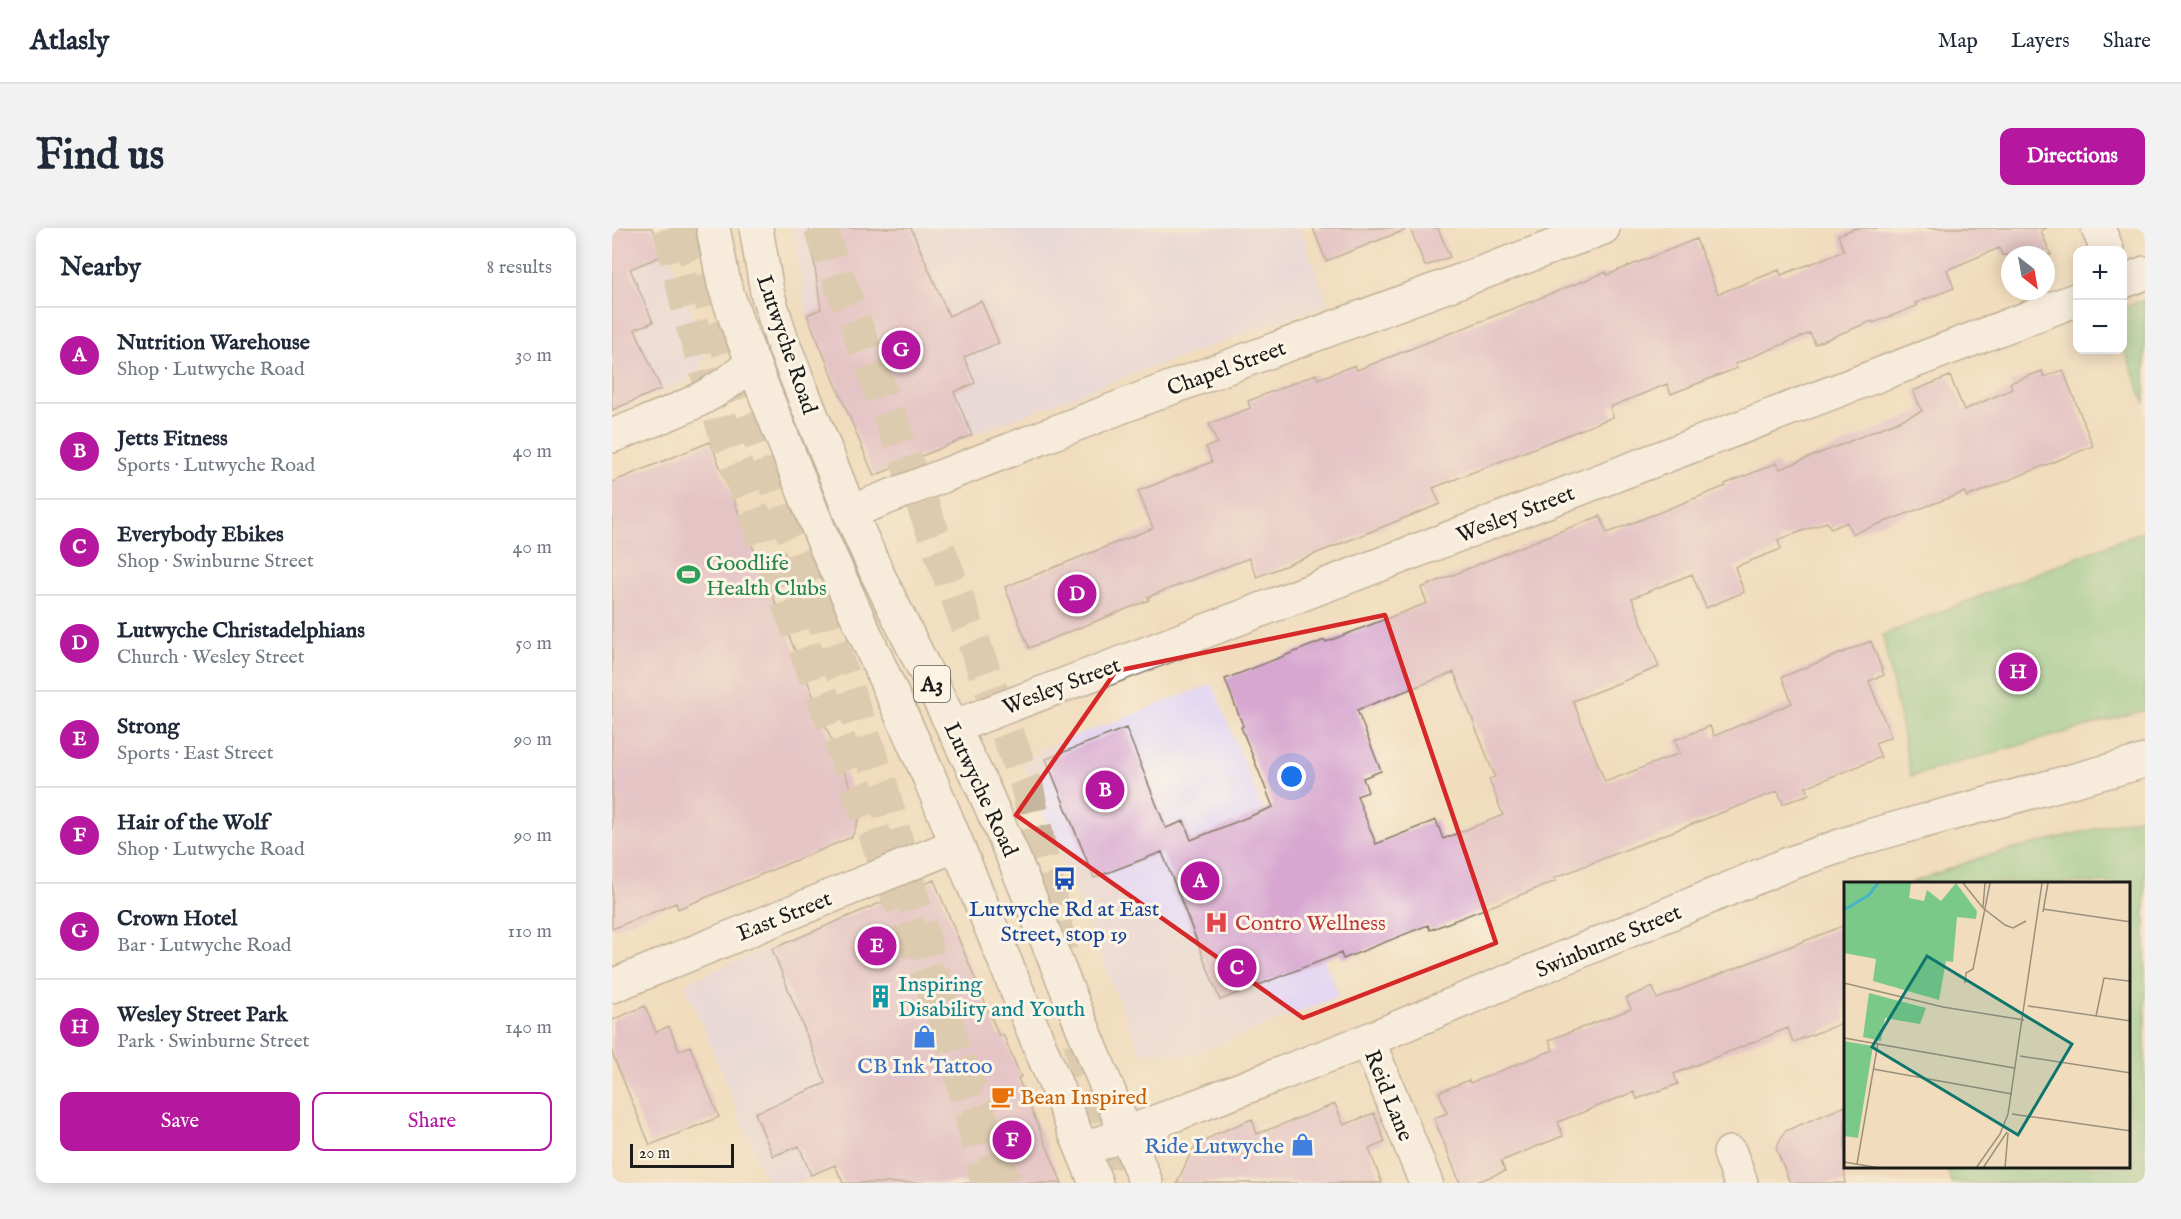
<!DOCTYPE html>
<meta charset="utf-8">
<style>
body{margin:0;font-family:"IM FELL English",serif;background:#f2f2f3;color:#1f2937}
.controls{position:absolute;right:18px;top:18px;display:grid;overflow:hidden;border-radius:12px;box-shadow:0 3px 15px #0003}
.controls button{width:54px;height:54px;display:grid;place-items:center;padding:0;border:0;border-bottom:2px solid #e0e1e3;background:#fff;color:#1f2937;font:30px sans-serif}
.compass{position:absolute;left:1389px;top:18px;width:54px;height:54px;border-radius:50%;background:#fff;box-shadow:0 3px 15px #0003;rotate:149deg}
.scale{position:absolute;left:18px;bottom:15px;width:104px;box-sizing:border-box;padding-left:6px;border:3px solid #1c1c1c;border-top:0;font-size:16px;line-height:21px;white-space:nowrap;color:#1c1c1c;-webkit-text-stroke:4px #fcf5e5;paint-order:stroke}
.you{position:absolute;left:680px;top:549px;width:21px;height:21px;margin:-15px;border:4px solid #fff;border-radius:50%;background:#1a73e8;box-shadow:0 0 0 9px #1a73e833}
.badge{display:grid;place-items:center;width:39px;height:39px;border-radius:50%;background:#b5179e;color:#fff;font-size:20px;font-weight:700}
.pin{position:absolute;translate:-50% -50%;border:3px solid #fff;box-shadow:0 2px 6px #0006}
.list{margin:0;padding:0;list-style:none}
h2{display:flex;justify-content:space-between;align-items:center;height:78px;margin:0;padding:0 24px;font-size:26px}
h2 small{font-size:20px;font-weight:400;color:#747a83}
.list li{display:grid;grid-template-columns:39px 1fr auto;gap:18px;align-items:center;box-sizing:border-box;height:96px;padding:0 24px;border-top:2px solid #e0e1e3}
.list b{display:block;font-size:22px;white-space:nowrap}
.list p{margin:0;font-size:20px;white-space:nowrap;color:#747a83}
.list em{font-size:20px;font-style:normal;color:#747a83}
.actions{display:flex;gap:12px;padding:18px 24px}
.actions a{flex:1;padding:14px 0;border:2px solid #b5179e;border-radius:12px;text-align:center;font-size:21px;color:#b5179e}
.actions .main{background:#b5179e;color:#fff}
.map{position:relative;flex:none;width:1533px;height:955px;overflow:hidden;border-radius:12px}
header{display:flex;align-items:center;gap:36px;box-sizing:border-box;height:84px;padding:0 30px;background:#fff;border-bottom:2px solid #e0e1e3}
header strong{font-size:28px}
nav{display:flex;gap:33px;margin-inline-start:auto;font-size:21px}
.intro{display:flex;align-items:center;justify-content:space-between;box-sizing:border-box;height:144px;padding:0 36px}
h1{margin:0;font-size:42px}
.button{padding:15px 27px;border-radius:12px;background:#b5179e;color:#fff;font-size:21px;font-weight:700}
main{display:flex;gap:36px;padding:0 36px}
aside{flex:1;background:#fff;border-radius:12px;box-shadow:0 3px 15px #0003}
.map>svg:first-child{display:block}
.built{fill:#e1d4f4}
.green{fill:#7bc989;stroke:#4c7252;stroke-width:1.5}
.building{fill:#d7a7d1;fill-rule:evenodd}
.lines{fill:none;stroke-linecap:round;stroke-linejoin:round}
.minor-tunnel{stroke:#c6b69d;stroke-width:33;stroke-dasharray:33 16;stroke-linecap:butt}
.highway-tunnel{stroke:#c6b69d;stroke-width:33;stroke-dasharray:33 16;stroke-linecap:butt}
.minor-casing{stroke:#867c6c;stroke-width:36}
.highway-casing{stroke:#867c6c;stroke-width:36}
.minor{stroke:#fff;stroke-width:33}
.highway{stroke:#fff;stroke-width:33}
.marked{fill:none;stroke:#d62828;stroke-width:4.5;stroke-linejoin:round}
.labels{text-anchor:middle;stroke-width:6;stroke-linejoin:round;paint-order:stroke}
.shield{fill:#fcf5e5;stroke:#5f5d58;stroke-width:1.5}
.shield-label{font-size:21px;font-weight:bold;fill:#1c1c1c}
.street-label{font-size:22px;fill:#1c1c1c;stroke:#fcf5e5}
.leisure-label{font-size:22px;fill:#27864d;stroke:#fcf5e5;text-anchor:start}
.transit-label{font-size:22px;fill:#164399;stroke:#fcf5e5}
.health-label{font-size:22px;fill:#be3a42;stroke:#fcf5e5;text-anchor:start}
.culture-label{font-size:22px;fill:#0d838f;stroke:#fcf5e5;text-anchor:start}
.shop-label{font-size:22px;fill:#366cbe;stroke:#fcf5e5}
.food-label{font-size:22px;fill:#c56008;stroke:#fcf5e5;text-anchor:start}
.inset-river{fill:none;stroke:#48b4c5;stroke-width:3}
.inset-road{fill:none;stroke:#9c907d;stroke-width:1.5}
.view{fill:#0f766e;fill-opacity:0.15;stroke:#0f766e;stroke-width:3}
.inset-edge{fill:none;stroke:#1c1c1c;stroke-width:3}
</style>
<header>
<strong>Atlasly</strong>
<nav><a>Map</a><a>Layers</a><a>Share</a></nav>
</header>
<div class="intro"><h1>Find us</h1><a class="button">Directions</a></div>
<main>
<aside>
<h2>Nearby<small>8 results</small></h2>
<ul class="list">
<li><span class="badge">A</span><div><b>Nutrition Warehouse</b><p>Shop · Lutwyche Road</p></div><em>30 m</em></li>
<li><span class="badge">B</span><div><b>Jetts Fitness</b><p>Sports · Lutwyche Road</p></div><em>40 m</em></li>
<li><span class="badge">C</span><div><b>Everybody Ebikes</b><p>Shop · Swinburne Street</p></div><em>40 m</em></li>
<li><span class="badge">D</span><div><b>Lutwyche Christadelphians</b><p>Church · Wesley Street</p></div><em>50 m</em></li>
<li><span class="badge">E</span><div><b>Strong</b><p>Sports · East Street</p></div><em>90 m</em></li>
<li><span class="badge">F</span><div><b>Hair of the Wolf</b><p>Shop · Lutwyche Road</p></div><em>90 m</em></li>
<li><span class="badge">G</span><div><b>Crown Hotel</b><p>Bar · Lutwyche Road</p></div><em>110 m</em></li>
<li><span class="badge">H</span><div><b>Wesley Street Park</b><p>Park · Swinburne Street</p></div><em>140 m</em></li>
</ul>
<div class="actions"><a class="main">Save</a><a>Share</a></div>
</aside>
<div class="map">
<svg width="1533" height="955" viewBox="0 0 1533 955">
<rect width="100%" height="100%" fill="#fcf5e5"/>
<filter id="ink" filterUnits="userSpaceOnUse"><feTurbulence type="fractalNoise" baseFrequency=".0167" numOctaves="2"/><feDisplacementMap in="SourceGraphic" scale="12" xChannelSelector="R" yChannelSelector="G"/><feConvolveMatrix kernelMatrix="1 2 1 2 8 2 1 2 1" color-interpolation-filters="sRGB"/></filter>
<filter id="wash" filterUnits="userSpaceOnUse"><feTurbulence type="fractalNoise" baseFrequency=".008" numOctaves="4" result="noise"/><feDisplacementMap in="SourceGraphic" scale="24" xChannelSelector="R" yChannelSelector="G"/><feGaussianBlur stdDeviation="1.35" result="paint"/><feColorMatrix in="noise" values="0 0 0 0 0 0 0 0 0 0 0 0 0 0 0 0 0 1.4 0 .05"/><feComposite in="paint" operator="in"/></filter>
<g filter="url(#wash)">
<rect width="100%" height="100%" fill="#f1ddbd"/>
<path class="built" d="M0,0H46L94,118L89,141L75,153L0,184Z
M180,0H688L716,76L485,159L360,207L262,248L195,87Z
M600,456L727,768L579,827L528,824L411,535L430,521Z
M311,657L423,955H230L223,939L184,955H155L73,755Z"/>
<path class="green" d="M1533,72V176L1511,118L1510,79Z
M1533,302V482L1299,548L1271,407Z
M1533,588V955H1340L1334,939L1516,938V655H1298L1370,629Z"/>
<g id="blocks">
<path class="building" d="M0,0H40L52,27L18,41L41,94L23,101L49,161L0,182Z
M197,0H299L337,88L369,73L387,115L352,129L363,155L342,164L360,207L262,248L195,87L209,81Z
M701,0H792L793,2L714,33Z
M798,0H826L838,29L813,38Z
M1244,0H1434L1429,3L1439,27H1390L1387,20L1335,42L1342,60L1303,75L1305,78L1261,95L1260,93L1203,116L1198,105L1123,136L1125,140L1059,166L1055,156L998,179L1001,189L821,260L828,276L645,349L637,330L536,369L537,372L417,420L393,359L541,300L526,263L600,234L594,219L605,215L597,196L638,180L636,173L704,146L706,151L743,137L745,142L994,44L995,47L1084,11L1106,66L1167,42L1169,47L1232,23L1226,7Z
M1451,142L1481,218L1355,269L1353,264L1240,306L1235,294L1219,301L1215,294L1166,312L1169,321L1123,339L1132,364L1094,380L1080,346L1020,370L1047,439L961,473L993,554L1068,525L1063,512L1098,498L1102,508L1180,475L1170,449L1259,413L1272,447L1257,453L1279,509L1263,515L1269,529L1194,559L1197,566L1171,576L1166,563L1023,618L942,650L944,653L818,702L816,697L731,731L729,725L608,772L550,624L482,650L434,531L514,500L554,600L572,593L579,612L661,579L629,499L631,498L613,451L713,412L714,414L815,375L809,360L928,311L988,288L995,305L1114,258L1113,256L1165,235L1168,241L1236,214L1310,183L1301,163L1338,148L1352,182L1400,161L1398,155L1430,143L1432,149ZM842,444L883,549L877,551L891,587L831,611L824,592L764,616L745,568L756,564L751,550L769,543L745,482Z
M98,214L249,585L240,609L66,681L64,675L0,701V254Z
M322,652L387,808L391,806L409,849L406,850L450,955H231L223,937L199,947L187,918L161,928L143,885L214,855L160,721Z
M1233,697V794L1181,814L1176,800L1062,846L1066,856L1025,871L1022,864L946,894L951,908L889,933L893,943L862,955H848L822,890L835,885L827,864L857,852L858,855L941,822L937,812L1019,781L1014,770L1041,759L1045,771Z
M33,778L44,804L57,798L67,823L78,818L107,889L38,917L0,825V792Z
M723,876L732,897L762,885L773,914L757,921L770,955H565L580,922L604,906L640,891L645,906Z
M1233,878V955H1178L1164,920L1173,903Z"/>
</g>
</g>
<g filter="url(#ink)">
<use href="#blocks" fill-opacity="0" stroke="#867c6c" stroke-width="1.5"/>
<g class="lines">
<path class="minor-tunnel" d="M57,0L78,90L118,222L394,955"/>
<path class="highway-tunnel" d="M73,0L270,559L350,851L375,955
M208,0L415,558L449,723
M468,814L494,943"/>
<defs>
<path id="minor" d="M1486,0L1495,22
M1510,54L1533,45
M0,208C49,188 102,173 140,134
M238,284L537,168L991,0
M341,499L1466,71
M0,758L344,617
M756,812L814,955
M471,922L756,812L1176,636L1257,608L1533,533
M1118,925L1129,955"/>
<path id="highway" d="M101,0L112,56L125,95L213,317L316,546L484,955
M144,0L155,64L170,113L238,284L265,345L371,560L402,631L534,955"/>
</defs>
<use href="#minor" class="minor-casing"/>
<use href="#highway" class="highway-casing"/>
<use href="#minor" class="minor"/>
<use href="#highway" class="highway"/>
</g>
</g>
<path d="M0 0H1533V955H0ZM773,387L884,715L691,790L404,587L504,443Z" fill="#f1ddbd" fill-opacity=".55" fill-rule="evenodd"/>
<path class="marked" d="M773,387L884,715L691,790L404,587L504,443Z"/>
<defs>
<symbol id="stadium-bare" viewBox="-9 -9 18 18"><path d="M0-5a6.5 5 0 1 0 0 10a6.5 5 0 1 0 0-10ZM-3.5-1.8h7v3.6h-7Z" fill="#2e9e5b" stroke="#fcf5e5" stroke-width="2.5" paint-order="stroke"/></symbol>
<symbol id="bus-bare" viewBox="-9 -9 18 18"><path d="M-5-6H5V4H4V6H2V4H-2V6H-4V4H-5ZM-3.5-4V0h7V-4ZM-3.5 1.2v1.5H-2V1.2ZM2 1.2v1.5H3.5V1.2Z" fill="#1a4fb4" stroke="#fcf5e5" stroke-width="2.5" paint-order="stroke"/></symbol>
<symbol id="hospital-bare" viewBox="-9 -9 18 18"><path d="M-5-5h3v3.5h4V-5h3V5h-3V1.5h-4V5h-3Z" fill="#e0444e" stroke="#fcf5e5" stroke-width="2.5" paint-order="stroke"/></symbol>
<symbol id="building-bare" viewBox="-9 -9 18 18"><path d="M-4-6H4V6H1V3H-1V6H-4ZM-2.5-4.3h1.7v1.8h-1.7ZM.8-4.3h1.7v1.8H.8ZM-2.5-1h1.7V.8h-1.7ZM.8-1h1.7V.8H.8Z" fill="#0f9aa8" stroke="#fcf5e5" stroke-width="2.5" paint-order="stroke"/></symbol>
<symbol id="shop-bare" viewBox="-9 -9 18 18"><path d="M-5-2.5h2.3a2.7 3.5 0 0 1 5.4 0H5L5.5 6h-11ZM-1.5-2.5h3a1.5 2.3 0 0 0-3 0Z" fill="#3f7fe0" stroke="#fcf5e5" stroke-width="2.5" paint-order="stroke"/></symbol>
<symbol id="cafe-bare" viewBox="-9 -9 18 18"><path d="M-5.5-4.5H6V0H3Q3 3.5 0 3.5H-2.5Q-5.5 3.5-5.5 0ZM3-3.2v2h1.7v-2ZM-6 4.5H4V6H-6Z" fill="#e8710a" stroke="#fcf5e5" stroke-width="2.5" paint-order="stroke"/></symbol>
</defs>
<g fill-rule="evenodd">
<use href="#stadium-bare" x="60" y="330" width="33" height="33"/>
<use href="#bus-bare" x="436" y="634" width="33" height="33"/>
<use href="#hospital-bare" x="588" y="678" width="33" height="33"/>
<use href="#building-bare" x="252" y="752" width="33" height="33"/>
<use href="#shop-bare" x="296" y="792" width="33" height="33"/>
<use href="#cafe-bare" x="374" y="852" width="33" height="33"/>
<use href="#shop-bare" x="674" y="900" width="33" height="33"/>
</g>
<g class="labels">
<rect class="shield" x="302" y="438" width="36" height="36" rx="4.5"/>
<g class="shield-label">
<text x="320" y="463">A3</text>
</g>
<g class="street-label">
<text transform="translate(176 116) rotate(71)" y="8">Lutwyche Road</text>
<text transform="translate(614 139) rotate(-20)" y="8">Chapel Street</text>
<text transform="translate(903 285) rotate(-21)" y="8">Wesley Street</text>
<text transform="translate(449 457) rotate(-21)" y="8">Wesley Street</text>
<text transform="translate(370 561) rotate(65)" y="8">Lutwyche Road</text>
<text transform="translate(172 687) rotate(-22)" y="8">East Street</text>
<text transform="translate(996 712) rotate(-23)" y="8">Swinburne Street</text>
<text transform="translate(778 867) rotate(68)" y="8">Reid Lane</text>
</g>
<g class="leisure-label">
<text x="94" y="342">Goodlife<tspan x="94" dy="25">Health Clubs</tspan></text>
</g>
<g class="transit-label">
<text x="452" y="688">Lutwyche Rd at East<tspan x="452" dy="25">Street, stop 19</tspan></text>
</g>
<g class="health-label">
<text x="623" y="702">Contro Wellness</text>
</g>
<g class="culture-label">
<text x="286" y="763">Inspiring<tspan x="286" dy="25">Disability and Youth</tspan></text>
</g>
<g class="shop-label">
<text x="313" y="845">CB Ink Tattoo</text>
<text x="672" y="925" text-anchor="end">Ride Lutwyche</text>
</g>
<g class="food-label">
<text x="408" y="876">Bean Inspired</text>
</g>
</g>
<g transform="translate(1232 654)">
<rect width="286" height="286" fill="#f1ddbd"/>
<path d="M4,1H67L65,16L80,19L83,8L97,19L112,1L133,29L132,37L113,35L109,80L102,79L95,118L29,99L32,77L0,71V4ZM25,111L82,126L76,142L41,136L37,159L19,155ZM0,159L29,164L14,256L0,254Z" fill="#7bc989"/>
<path class="inset-river" d="M0,28L25,13L34,1"/>
<path class="inset-road" d="M119,1L139,26L161,43L169,46L182,39M139,25L141,1M199,27L287,40M199,30L204,1M0,101L99,125L180,138M121,101L122,91L129,87L146,1M184,124L287,139M252,134L260,96L285,99M0,156L170,186M176,174L287,191M29,187L168,212M168,232L287,249M0,280L36,286M13,282L34,161M132,286L156,252L164,232L198,1M139,286L163,250M161,286L164,251"/>
<path class="view" d="M83,74L228,162L174,253L28,165Z"/>
<rect width="286" height="286" class="inset-edge"/>
</g>
</svg>
<div class="controls">
<button>+</button>
<button>−</button>
</div>
<svg class="compass" viewBox="-18 -18 36 36"><path d="M0-13l5 13h-10z" fill="#e53935"/><path d="M0 13l5-13h-10z" fill="#747a83"/></svg>
<div class="scale">20 m</div>
<div class="you"></div>
<div class="pin badge" style="left:588px;top:653px">A</div>
<div class="pin badge" style="left:493px;top:562px">B</div>
<div class="pin badge" style="left:625px;top:740px">C</div>
<div class="pin badge" style="left:465px;top:366px">D</div>
<div class="pin badge" style="left:265px;top:718px">E</div>
<div class="pin badge" style="left:400px;top:912px">F</div>
<div class="pin badge" style="left:289px;top:122px">G</div>
<div class="pin badge" style="left:1406px;top:444px">H</div>
</div>
</main>
